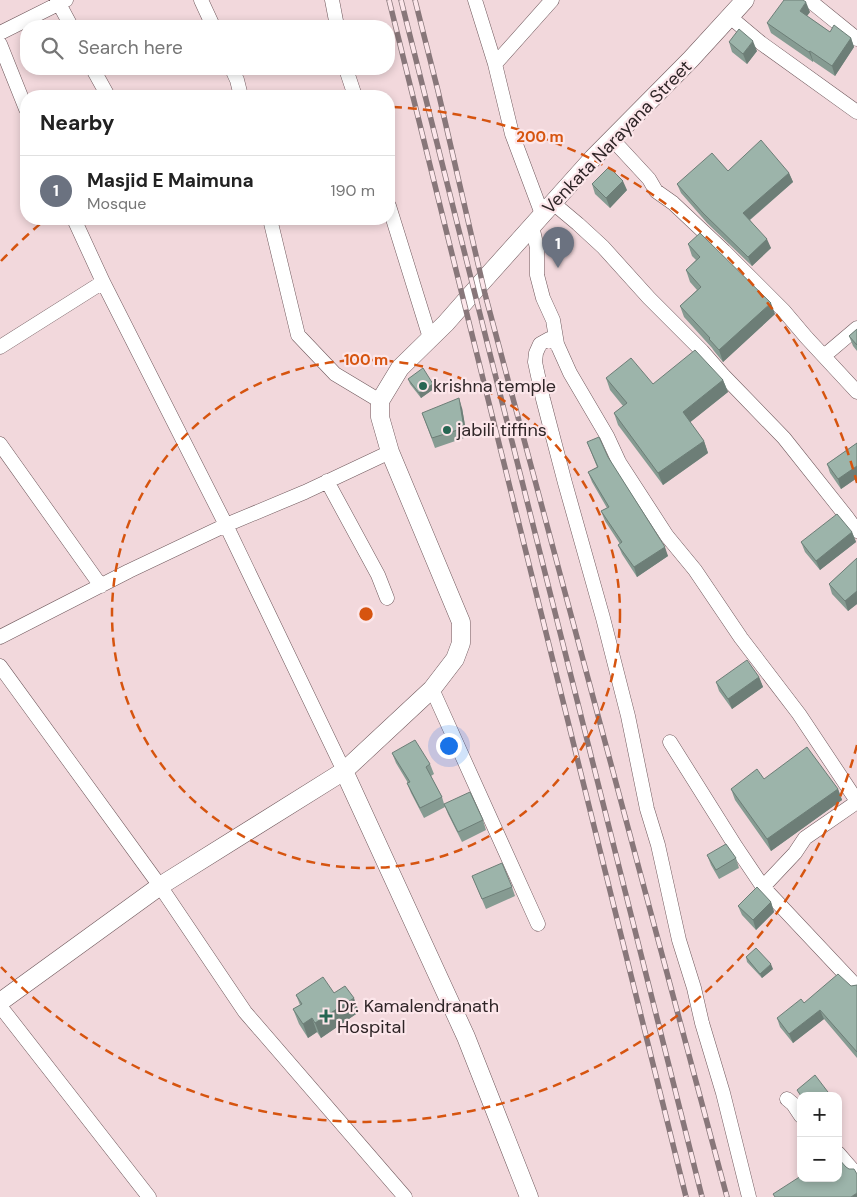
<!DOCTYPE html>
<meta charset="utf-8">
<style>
body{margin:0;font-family:"DM Sans",sans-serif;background:#f6f6f6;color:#222}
.controls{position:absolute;right:15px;bottom:15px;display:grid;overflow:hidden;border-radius:10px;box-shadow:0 2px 8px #0003}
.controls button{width:45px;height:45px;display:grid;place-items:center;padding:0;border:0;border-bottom:1px solid #e0e0e0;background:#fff;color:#222;font:25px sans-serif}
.you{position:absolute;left:448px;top:745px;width:18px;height:18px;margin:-12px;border:4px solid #fff;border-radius:50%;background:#1a73e8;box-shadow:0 0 0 8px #1a73e833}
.badge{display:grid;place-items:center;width:32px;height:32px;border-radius:50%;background:#d93025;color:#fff;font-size:16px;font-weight:700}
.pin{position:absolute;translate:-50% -41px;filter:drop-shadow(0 1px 2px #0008)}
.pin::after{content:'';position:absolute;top:26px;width:18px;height:15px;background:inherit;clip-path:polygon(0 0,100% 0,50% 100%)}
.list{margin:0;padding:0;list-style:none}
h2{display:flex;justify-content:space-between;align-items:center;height:65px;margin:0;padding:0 20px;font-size:21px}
h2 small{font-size:16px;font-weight:400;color:#767676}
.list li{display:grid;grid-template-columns:32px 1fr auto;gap:15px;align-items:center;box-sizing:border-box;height:70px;padding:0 20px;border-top:1px solid #e0e0e0}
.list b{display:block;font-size:19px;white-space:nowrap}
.list p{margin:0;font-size:16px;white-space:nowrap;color:#767676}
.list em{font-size:16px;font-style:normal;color:#767676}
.icon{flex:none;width:28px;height:28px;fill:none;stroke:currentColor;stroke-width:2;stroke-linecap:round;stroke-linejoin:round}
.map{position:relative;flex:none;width:857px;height:1197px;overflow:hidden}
.search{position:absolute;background:#fff;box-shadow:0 2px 8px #0003;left:20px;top:20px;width:375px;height:55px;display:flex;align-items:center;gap:12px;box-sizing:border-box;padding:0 18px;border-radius:20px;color:#767676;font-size:19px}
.panel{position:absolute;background:#fff;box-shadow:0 2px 8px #0003;left:20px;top:90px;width:375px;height:135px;border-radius:20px}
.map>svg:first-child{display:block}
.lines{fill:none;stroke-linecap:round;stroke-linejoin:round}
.minor-casing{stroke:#6f585c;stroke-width:15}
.tertiary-casing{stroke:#6f585c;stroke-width:19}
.minor{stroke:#fff;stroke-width:14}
.tertiary{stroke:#fff;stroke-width:18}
.rail-casing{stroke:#88777a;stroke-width:5.5}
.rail{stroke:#fce6ea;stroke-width:4;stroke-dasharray:11;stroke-linecap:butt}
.wall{fill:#869b92}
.shaded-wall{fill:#6d7e77}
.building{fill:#9cb4aa;stroke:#6d7e77}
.ring{fill:none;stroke:#d6540f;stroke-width:2.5;stroke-dasharray:9 6}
.poi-dot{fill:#276653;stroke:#fce6ea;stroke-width:2}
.labels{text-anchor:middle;stroke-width:4.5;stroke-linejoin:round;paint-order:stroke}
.street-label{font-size:18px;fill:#2f2527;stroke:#fce6ea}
.poi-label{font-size:18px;fill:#2f2527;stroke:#fce6ea;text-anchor:start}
.centre{fill:#d6540f;stroke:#fce6ea;stroke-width:2.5}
.ring-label{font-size:15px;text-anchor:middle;font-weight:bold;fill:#d6540f;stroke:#fce6ea;stroke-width:4.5;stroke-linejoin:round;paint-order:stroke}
</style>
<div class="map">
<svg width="857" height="1197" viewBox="0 0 857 1197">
<rect width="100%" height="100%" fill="#f2d8dc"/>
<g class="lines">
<defs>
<path id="minor" d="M57,0L71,26
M201,0L213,26
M332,0L337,26
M475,0L495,64L552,0
M809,0L857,39
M730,17L761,43L857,112
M0,33L66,0
M0,44L26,109
M495,64L512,134L542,214
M93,69L108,96
M232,69L237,80L241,96
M346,69L355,96
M612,139L649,179L656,191L673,203L724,251L784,311L806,337L857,392
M553,203L578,224L603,247L649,298L702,351L723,375L784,438L846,516L857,531
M389,206L430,338
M74,219L103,282L226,525L344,771
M270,219L298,335L335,374L380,401
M532,226L537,248V275L543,298L553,320L557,344
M0,347L103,282
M824,356L857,328
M0,444L101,586
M327,481L378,575L387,598
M0,637L129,571L226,525L305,492L390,452
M0,666L160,886L245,1012L405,1197
M432,689L538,924
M670,742L736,847L763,887L857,987
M763,887L795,853L805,838L857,802
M0,1006L149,1197
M787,1099L793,1104L801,1116
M838,1153L857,1175
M749,1197L723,1093L702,1023L694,988L679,940L658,845L647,809L628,716L603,618L565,483L543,399L535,362L536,353L540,344L549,339L557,344L570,373L607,436L619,462L667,536L695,570L741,638L799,714L857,801"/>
<path id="tertiary" d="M344,771L466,1037L529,1197
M0,1002L160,886L344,771L432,689L455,659L461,643V622L390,452L380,417V401L400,368L446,323L482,282L593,158L691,59L745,0"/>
</defs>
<use href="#minor" class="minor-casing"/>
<use href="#tertiary" class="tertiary-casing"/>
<use href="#minor" class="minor"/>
<use href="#tertiary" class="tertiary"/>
<defs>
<path id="rail" d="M389,0L686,1197
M401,0L702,1197
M415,0L438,91L485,294L727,1197"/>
</defs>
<use href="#rail" class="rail-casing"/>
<use href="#rail" class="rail"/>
</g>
<path class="wall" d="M810,12L807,16L830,32L851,38L854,47L835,76L813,61V62L771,33L767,23Z
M729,42L757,51L747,64L732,52Z
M728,171L789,173L793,182L750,220L771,248L752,266L707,223L681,193L677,184Z
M592,184L627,190L610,208L595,194Z
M688,244L775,314L723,362L714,351L712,348L684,317L680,306L697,290L690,282L686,270L696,260L692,256Z
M857,329V351L853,346L849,336Z
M606,378L653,384L723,380L728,392L690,422L704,441L708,453L663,485L618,425L614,413L623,406L610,390Z
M408,379L433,384L435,388L421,398L410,384Z
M462,408L467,437L435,448L422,413Z
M587,442L608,457L668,556L637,577L622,554L618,545L620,544L605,521L601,511L607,508L592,482L588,472L597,467Z
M857,443V478L841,489L830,473L827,464Z
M852,532L856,542L820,570L805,552L801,542Z
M857,558V604L848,611L832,594L829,584Z
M759,677L763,687L732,709L719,691L716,682Z
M392,753L430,764L434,774L431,776L442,797L445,807L424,818L411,793L407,783H408L396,763Z
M764,779L838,789L842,800L771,851L735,800L731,789Z
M444,804L483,820L486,830L462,842L448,814Z
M707,855L736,858L739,868L719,879L711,865Z
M472,876L512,887L515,896L486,909Z
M771,902L774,912L756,930L742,915L738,906Z
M746,957L773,969L762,978L747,962Z
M857,985V1058L824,1019L793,1043L780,1027L777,1018L804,1003L851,986Z
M334,993L359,1012L321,1038L317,1032L308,1038L299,1024L293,1009L300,1005L296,995Z"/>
<path class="shaded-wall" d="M806,2L810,12L803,21L800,11Z
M851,38L854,47L835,76L832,66Z
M753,41L757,51L747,64L743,54Z
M810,51L813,61V62L809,52Z
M789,173L793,182L747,222L743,213Z
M623,181L627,190L610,208L606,198Z
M767,239L771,248L752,266L748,257Z
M771,303L775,314L723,362L719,350Z
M723,380L728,392L688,424L683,412Z
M433,384L435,388L421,398L419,393Z
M459,398L462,408L467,437L464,428Z
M704,441L708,453L663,485L658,473Z
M857,466V478L841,489L838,479Z
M852,532L856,542L820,570L816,561Z
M665,547L668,556L637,577L634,567Z
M857,591V604L848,611L845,601Z
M759,677L763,687L732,709L728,699Z
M838,789L842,800L771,851L767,839Z
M771,902L774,912L756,930L753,920Z
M771,964L773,969L762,978L760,974Z
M354,998L359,1012L321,1038L315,1023Z
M820,1010L824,1019L793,1043L789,1034Z
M312,1018L317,1032L308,1038L303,1024Z
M857,1193V1197H851Z"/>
<path class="building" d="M784,0H803L806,2L800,11L830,32L834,25L851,38L832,66L810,51L809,52L767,23Z
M739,29L753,41L743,54L729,42Z
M761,140L789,173L743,213L767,239L748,257L703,213L677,184L712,153L728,171Z
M609,167L623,181L606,198L592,184Z
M700,233L771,303L719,350L709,339L710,338L680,306L701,287L686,270L700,257L688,244Z
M857,329V345L849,336Z
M695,350L723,380L683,412L704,441L658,473L614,413L627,403L606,378L631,358L653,384Z
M423,368L433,384L419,393L408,379Z
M459,398L464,428L432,438L422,413Z
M599,437L608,457L665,547L634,567L618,545L622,542L601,511L609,507L588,472L598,467L587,442Z
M857,443V466L838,479L827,464Z
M837,514L852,532L816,561L801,542Z
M857,558V591L845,601L829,584Z
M747,660L759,677L728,699L716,682Z
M415,740L430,764L426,767L442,797L420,808L407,783L410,782L392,753Z
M807,747L838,789L767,839L731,789L757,769L764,779Z
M470,792L483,820L458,832L444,804Z
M726,844L736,858L716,870L707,855Z
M502,863L512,887L482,899L472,876Z
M757,887L771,902L753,920L738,906Z
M756,948L771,964L760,974L746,957Z
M838,974L851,986L857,985V1052L820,1010L789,1034L777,1018L801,999L804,1003Z
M323,977L334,993L345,986L354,998L315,1023L312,1018L303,1024L293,1009L302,1004L296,995Z
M815,1075L831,1096H801L797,1090Z
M838,1158L846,1167L849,1169H854L857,1174V1193L851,1197H775L773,1194L801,1176V1178H838Z"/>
<g class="ring">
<circle cx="366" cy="614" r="254"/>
<path d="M857 745A508 508 0 0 1 1 967M1 261A508 508 0 0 1 46 219M393 107A508 508 0 0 1 857 483"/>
</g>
<g class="poi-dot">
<circle cx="423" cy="386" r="5"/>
<circle cx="447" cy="430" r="5"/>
<path d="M323.5 1008.5h5v5h5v5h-5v5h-5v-5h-5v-5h5z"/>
</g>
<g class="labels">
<g class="street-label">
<text transform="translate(617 137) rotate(-46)" y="6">Venkata Narayana Street</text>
</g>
<g class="poi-label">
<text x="433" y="392">krishna temple</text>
<text x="457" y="436">jabili tiffins</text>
<text x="337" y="1012">Dr. Kamalendranath<tspan x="337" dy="21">Hospital</tspan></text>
</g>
</g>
<circle cx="366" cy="614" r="8" class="centre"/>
<g class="ring-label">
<text x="540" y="142">200 m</text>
<text x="366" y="365">100 m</text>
</g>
</svg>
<div class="controls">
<button>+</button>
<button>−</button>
</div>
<div class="you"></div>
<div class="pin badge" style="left:558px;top:268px;background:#6b7280">1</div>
<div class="search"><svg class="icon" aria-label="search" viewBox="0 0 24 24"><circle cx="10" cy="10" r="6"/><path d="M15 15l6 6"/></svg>Search here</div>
<section class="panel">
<h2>Nearby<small></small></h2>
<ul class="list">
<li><span class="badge" style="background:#6b7280">1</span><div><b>Masjid E Maimuna</b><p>Mosque</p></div><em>190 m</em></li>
</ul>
</section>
</div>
